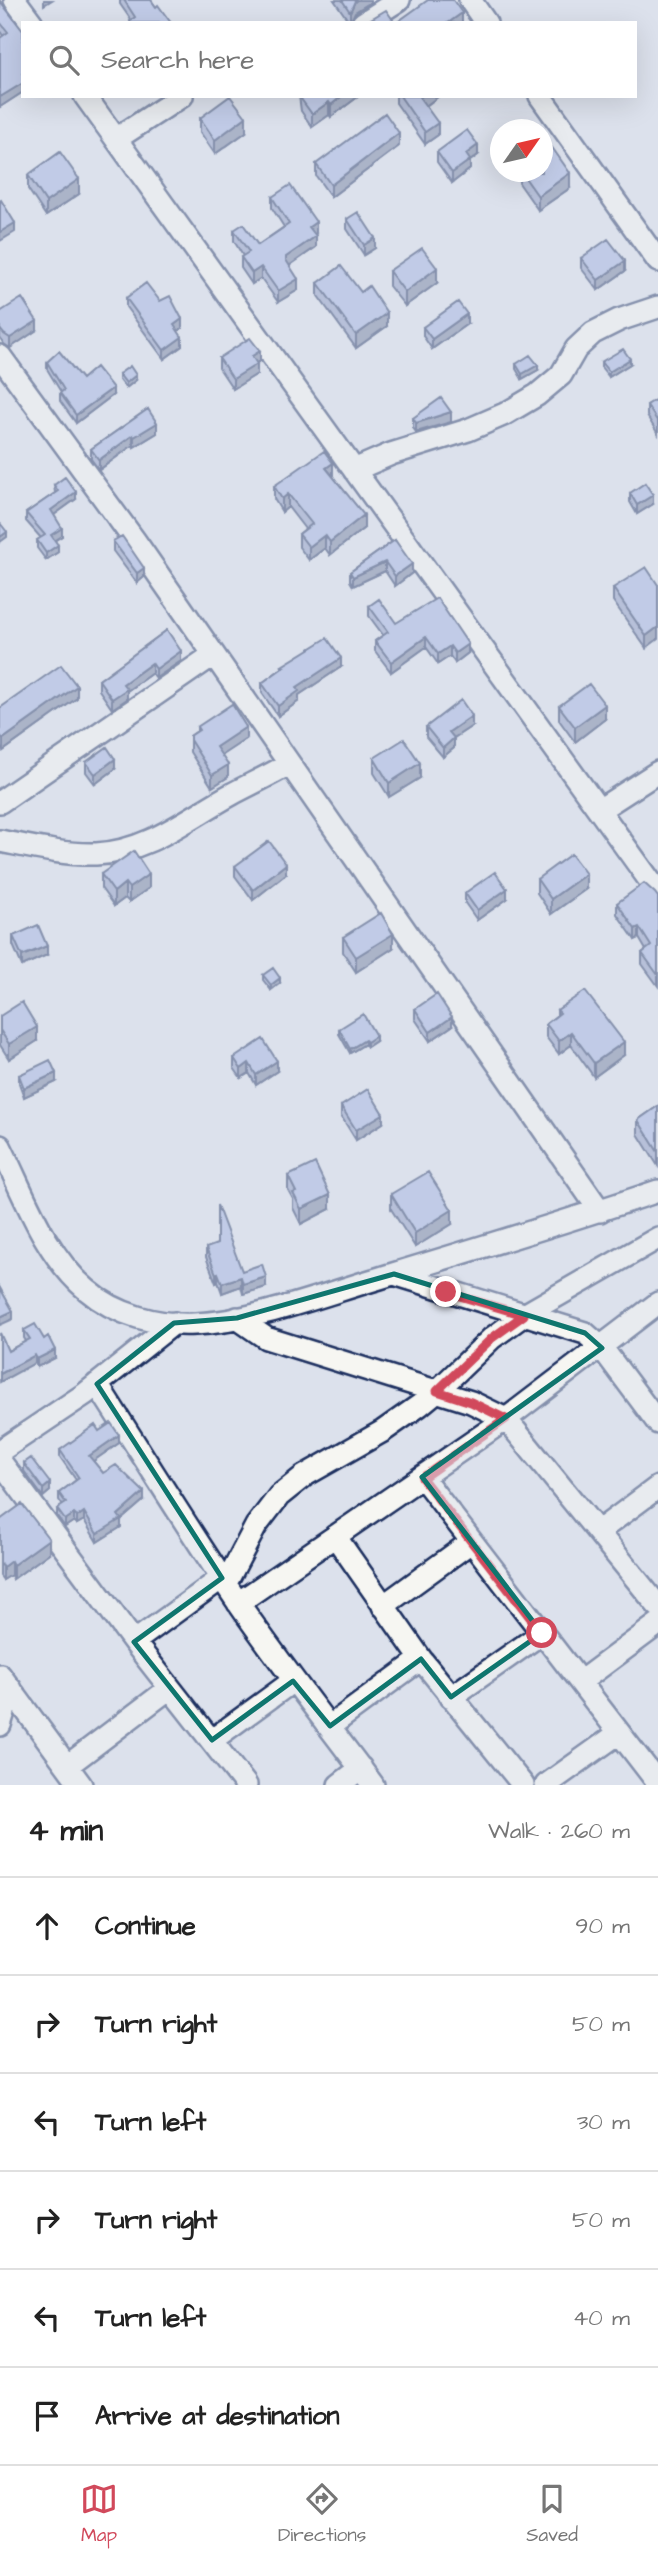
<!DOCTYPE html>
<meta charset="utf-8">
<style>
body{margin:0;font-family:"Architects Daughter",sans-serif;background:#f2f2f2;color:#222}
.compass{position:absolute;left:490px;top:119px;width:63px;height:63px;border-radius:50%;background:#fff;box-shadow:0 7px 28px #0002;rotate:56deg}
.stop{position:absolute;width:21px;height:21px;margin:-16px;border:5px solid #d1495b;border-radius:50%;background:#fff}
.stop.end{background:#d1495b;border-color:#fff;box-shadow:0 2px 7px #0008}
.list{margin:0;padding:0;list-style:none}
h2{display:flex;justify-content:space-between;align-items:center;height:91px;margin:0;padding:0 28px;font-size:30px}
h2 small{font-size:23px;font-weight:400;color:#767676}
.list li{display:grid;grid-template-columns:46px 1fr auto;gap:21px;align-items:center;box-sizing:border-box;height:98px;padding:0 28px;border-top:2px solid #e0e0e0}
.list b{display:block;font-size:26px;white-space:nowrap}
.list em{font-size:23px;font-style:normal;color:#767676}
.icon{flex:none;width:38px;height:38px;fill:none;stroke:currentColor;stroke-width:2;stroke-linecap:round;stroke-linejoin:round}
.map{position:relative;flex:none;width:658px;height:1785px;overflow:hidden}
.search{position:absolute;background:#fff;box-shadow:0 7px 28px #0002;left:21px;right:21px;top:21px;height:77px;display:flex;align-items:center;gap:18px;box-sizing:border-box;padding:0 24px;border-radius:0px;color:#767676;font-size:26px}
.sheet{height:679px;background:#fff}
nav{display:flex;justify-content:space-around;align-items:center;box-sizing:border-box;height:98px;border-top:2px solid #e0e0e0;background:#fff;font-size:19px;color:#767676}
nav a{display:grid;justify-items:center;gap:4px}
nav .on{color:#d1495b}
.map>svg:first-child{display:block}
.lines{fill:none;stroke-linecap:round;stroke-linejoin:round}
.minor-casing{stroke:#1b2f5e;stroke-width:26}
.minor{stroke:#f6f6f2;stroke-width:21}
.wall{fill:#8997c0;stroke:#1b2f5e;stroke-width:2}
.shaded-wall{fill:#6f7b9c;stroke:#1b2f5e;stroke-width:2}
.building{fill:#9fb0df;stroke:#1b2f5e;stroke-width:2}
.route{stroke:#d1495b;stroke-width:9}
.marked{fill:none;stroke:#0f766e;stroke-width:5;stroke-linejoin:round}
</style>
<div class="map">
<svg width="658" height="1785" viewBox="0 0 658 1785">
<rect width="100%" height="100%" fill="#dce1ec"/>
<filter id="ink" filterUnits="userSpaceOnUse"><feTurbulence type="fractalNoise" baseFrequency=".0143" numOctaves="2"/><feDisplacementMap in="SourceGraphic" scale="14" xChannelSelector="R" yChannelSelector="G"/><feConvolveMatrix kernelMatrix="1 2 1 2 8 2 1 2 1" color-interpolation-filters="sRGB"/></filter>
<g filter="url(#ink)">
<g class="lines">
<defs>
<path id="minor" d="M15,0L32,23
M470,0L486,23
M363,23L399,0
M85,96L658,892
M540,96L658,261
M116,139L182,96
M0,356L135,541L600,1211
M354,470L391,454L468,430L505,414L537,395L561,375L576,349L593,333L619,320L658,307
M0,802L213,655
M599,810L658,772
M0,841C31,847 64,855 96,854C148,852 188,818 232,794C251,784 270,775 289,764
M0,1146C24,1194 44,1254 87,1290C116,1315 158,1326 195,1324C250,1322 317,1297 370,1281C466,1252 563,1223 658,1191
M394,1274L585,1333L602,1348L658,1423
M237,1318L266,1338L471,1402L506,1419L658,1606
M97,1384C144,1457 190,1532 239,1604C282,1666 328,1725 373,1785
M0,1451L85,1394L174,1323
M0,1461L134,1642L246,1785
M422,1477L658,1783
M599,1531L658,1487
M335,1536L421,1659L523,1785
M226,1583L256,1526L279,1496L304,1476L383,1431L420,1405L437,1391L492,1338L524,1315L658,1238
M238,1603L506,1419L658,1303
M383,1606L471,1542
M134,1642L222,1578
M0,1675L81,1785
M580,1682L658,1624
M451,1697L542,1633
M0,1725L11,1689
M330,1726L421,1659
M212,1740L293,1681
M67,1766L170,1688
M339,1785L361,1768
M546,1785L619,1733"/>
</defs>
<use href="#minor" class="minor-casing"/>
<use href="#minor" class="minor"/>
</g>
<path class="wall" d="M120,0H151L156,7L171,23H130L131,20L120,4Z
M334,0H371V2L355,12L350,23Z
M0,1L23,31V92L0,107V38L3,36L0,31Z
M299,96H359L331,117L329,115L312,127L301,111Z
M396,96H439L426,106L438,135L425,144L396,103Z
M200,118L246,132L215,154L200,132Z
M399,146L331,197L316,176V164Z
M437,152L478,155L470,161V169L452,183L437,162Z
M519,172H542L570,188L538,210L519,183Z
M28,175L79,194L46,216L28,189Z
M272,197L316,233L315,234L316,247L290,265L298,290L278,302L261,278L252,284L241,268V257L243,256L234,241V230L258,245L284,227L272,208Z
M347,219L375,248L364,255L347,229Z
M581,258L625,271L598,290L581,268Z
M389,271L437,283L405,306L389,286Z
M318,283L361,292L387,326L356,348L318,296Z
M126,298L182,328L178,331L182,346L164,359L126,307Z
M0,312L37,330L10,348L4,344L0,338Z
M467,324L432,349L423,336V327Z
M219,358L260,361L256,363L257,374L233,389L219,368Z
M47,362L82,379L113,395L76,423L60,401V393L61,392L47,369Z
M601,362L630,364L609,377L601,367Z
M516,364L538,370L522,379L516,369Z
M119,374L136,380L126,388L119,379Z
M658,399V434L647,416V405Z
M148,409L157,433L134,447L133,445L99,470L91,459V449Z
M413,418L451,422L416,432L413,428Z
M333,476L364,528L330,555L325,548L309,560L299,547V534L305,529L288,507L282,512L274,499V486Z
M54,485L76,499L54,515L62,536L55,540L58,552L46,560L37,548V540L41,538L26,521V513L55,493Z
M630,493L653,504L637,514L630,502Z
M395,540L412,573L395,586L385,571L353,586L350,581V572Z
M113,541L144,577L137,583L113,551Z
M658,585L646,648L613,601V588Z
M369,606L396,623L468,653L455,663L450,656L438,664L426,647L391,672L375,651V641L383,635L369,616Z
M167,630L181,661L156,678L152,673L127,691V699L112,709L99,690V680Z
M282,666L341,667L299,695V701L278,716L262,693V683L282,668Z
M77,698L3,751L0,747V708Z
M559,706L605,719L575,742L559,720Z
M472,726L454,738V748L443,757L426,737V727Z
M197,727L246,739L221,755L228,777L212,787L190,752V736L197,731Z
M374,758L420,778L389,797L374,773Z
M86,762L115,769L95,784L86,772Z
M235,866L286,874L253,900L235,876Z
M101,874L149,888L129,902L125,898L114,906L101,888Z
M537,879L586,889L551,914L537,893Z
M465,893L507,899L477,920L465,903Z
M658,897V986L642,964V953L646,950L639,938L635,940L617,914V903Z
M13,936L47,955L22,966L13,945Z
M343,937L393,948L356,972L343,952Z
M263,975L280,983L271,990L263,980Z
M415,1009L452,1026L430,1041L415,1019Z
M557,1010L624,1055L594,1077L571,1045L559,1054L546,1037V1024L557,1015Z
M0,1016L37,1041L9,1059L0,1045Z
M339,1029L376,1041L367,1047L365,1044L350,1053L339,1034Z
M234,1058L277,1071L256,1085L249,1073L241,1078L234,1068Z
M19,1075L56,1082L24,1097L19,1083Z
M341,1106L383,1123L356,1140L341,1116Z
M658,1106V1166L638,1134V1120Z
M288,1176L330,1209L301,1224L293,1208V1199L288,1190Z
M391,1194L452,1224L415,1247L391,1209Z
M206,1248L242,1271L266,1287L243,1294L241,1286L222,1293L218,1282L216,1283L206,1257Z
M24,1330L55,1358L37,1367L35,1363L8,1351L26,1341L24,1338Z
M99,1431L119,1443L93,1461L103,1473L144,1500L121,1520V1527L97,1542L84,1520L77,1524L74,1521L65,1527L57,1516V1509L63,1506L59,1500V1493L76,1480L60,1457V1450Z
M24,1463L50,1491L43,1497L24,1471Z
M0,1520L49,1553L13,1579L11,1575L3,1580L0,1576Z"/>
<path class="shaded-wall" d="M44,0H52L44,5Z
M357,0H371V2L355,12L350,23V12L355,1Z
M462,13V23H448Z
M23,83V92L0,107V97Z
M342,96H359L331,117V105Z
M422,96H439L420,110V98Z
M329,102V115L312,127V114Z
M246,117V132L215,154V140Z
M438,123V135L425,144V132Z
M399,133V146L331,197V185Z
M478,145V155L470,161V169L452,183V173L466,154Z
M570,173V188L538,210V196Z
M79,179V194L46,216V202Z
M316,222V233L309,238V227Z
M15,223V232L0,241V232Z
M316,236V247L286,268V257Z
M375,238V248L364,255V245Z
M625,261V271L598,290V280Z
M261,267V278L252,284V273Z
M437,268V283L405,306V292Z
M298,279V290L278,302V291Z
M387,313V326L356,348V335Z
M467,314V324L432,349V339Z
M182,319V328L174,334V325Z
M37,321V330L10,348V338Z
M182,337V346L164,359V350Z
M260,351V361L252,366V356Z
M630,359V364L609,377V372Z
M257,364V374L233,389V379Z
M538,365V370L522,379V374Z
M136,375V380L126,388V383Z
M113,388V395L76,423V415Z
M451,412V422L416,432V423Z
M157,423V433L134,447V437Z
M133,435V445L99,470V460Z
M333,463V476L326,468Z
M76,492V499L51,517V510Z
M288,494V507L282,512V499Z
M653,495V504L637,514V505Z
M364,515V528L330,555V542Z
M62,528V536L51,543V535Z
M7,532V537L0,542V537Z
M325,535V548L309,560V547Z
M58,545V552L46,560V553Z
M385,562V571L353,586V577Z
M412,564V573L395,586V576Z
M144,568V577L137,583V573Z
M658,627V639L646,648V636Z
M426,637V647L391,672V662Z
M468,644V653L455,663V653Z
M450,646V656L438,664V654Z
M181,651V661L156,678V669Z
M341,658V667L299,695V701L278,716V706L297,687Z
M152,663V673L127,691V699L112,709V699L123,684Z
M77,686V698L3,751V739Z
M605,705V719L575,742V727Z
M472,716V726L449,741V732Z
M246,727V739L216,759V747Z
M454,738V748L443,757V748Z
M115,759V769L95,784V774Z
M420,763V778L389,797V783Z
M228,765V777L212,787V775Z
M286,864V874L253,900V890Z
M149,874V888L129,902V888Z
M586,874V889L551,914V899Z
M125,883V898L114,906V892Z
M507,889V899L477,920V910Z
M639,927V938L635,940V929Z
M393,934V948L356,972V957Z
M47,946V955L22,966V956Z
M280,978V983L271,990V985Z
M452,1017V1026L430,1041V1032Z
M37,1027V1041L9,1059V1044Z
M571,1032V1045L559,1054V1041Z
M376,1036V1041L367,1047V1042Z
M365,1040V1044L350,1053V1049Z
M624,1042V1055L594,1077V1063Z
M277,1061V1071L256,1085V1075Z
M249,1063V1073L241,1078V1069Z
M56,1073V1082L24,1097V1088Z
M383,1114V1123L356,1140V1130Z
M330,1195V1209L301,1224V1209Z
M452,1210V1224L415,1247V1233Z
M218,1273V1282L216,1283V1274Z
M241,1277V1286L222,1293V1283Z
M266,1277V1287L243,1294V1284Z
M13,1311V1319L0,1325V1317Z
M55,1350V1358L37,1367V1359Z
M35,1355V1363L0,1382V1374Z
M119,1435V1443L89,1464V1456Z
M50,1483V1491L43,1497V1489Z
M144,1492V1500L121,1520V1527L97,1542V1534L118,1515Z
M84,1512V1520L77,1524V1517Z
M74,1514V1521L65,1527V1520Z
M49,1539V1553L13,1579V1565Z
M11,1561V1575L3,1580V1567Z"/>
<path class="building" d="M124,0H151L156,7L158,5L171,23H131L130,21L135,17Z
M342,0H357L355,1L350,12Z
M428,0H453L462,13L448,23H396Z
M0,1L23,31V83L0,97V38L8,32L0,22Z
M386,10L393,20L389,23H353L357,20H369Z
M230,96L246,117L215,140L200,118Z
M303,96H342L331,105L329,102L312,114L301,99Z
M400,96H422L420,98L438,123L425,132Z
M385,113L399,133L331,185L316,164Z
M467,130L478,145L466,154L470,160L452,173L437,152Z
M551,146L570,173L538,196L521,172H542V152Z
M60,152L79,179L46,202L28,175Z
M290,185L316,222L309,227L316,236L286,257V260L298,279L278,291L261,267L252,273L241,257L249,252L234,230L243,224L258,245L289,224L272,197Z
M1,200L15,223L0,232V201Z
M358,212L375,238L364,245L347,219Z
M608,239L625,261L598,280L581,258Z
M422,248L437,268L405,292L389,271Z
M341,266L361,292L369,286L387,313L356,335L318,283Z
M146,283L160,301L170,296L182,319L174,325L182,337L164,350L126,298Z
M22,298L37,321L10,338L4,334L0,329V312Z
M458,302L467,314L432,339L423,327Z
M250,338L260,351L252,356L257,364L233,379L219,358Z
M623,349L630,359L609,372L601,362Z
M59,351L82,379L96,367L113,388L76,415L60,393L64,390L47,362Z
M530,355L538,365L522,374L516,364Z
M130,366L136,375L126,383L119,374Z
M441,398L451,412L416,423L413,418Z
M658,398V422L647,405Z
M148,409L157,423L134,437L133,435L99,460L91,449Z
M324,451L333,463L326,468L364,515L330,542L325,535L309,547L299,534L312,524L288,494L282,499L274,486Z
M65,477L76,492L51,510L62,528L51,535L58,545L46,553L37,540L45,535L26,513L58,491L54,485Z
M645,483L653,495L637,505L630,493Z
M0,523L7,532L0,537Z
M122,536L144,568L137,573L113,541Z
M395,540L412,564L395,576L385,562L353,577L350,572Z
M646,567L658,585V627L646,636L613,588Z
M437,598L468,644L455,653L450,646L438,654L426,637L391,662L375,641L388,632L369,606L379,599L396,623Z
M167,630L181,651L156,669L152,663L123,684L127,689L112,699L99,680Z
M327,638L341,658L297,687L299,691L278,706L262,683L284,667L282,666Z
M61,665L77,686L3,739L0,735V708Z
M589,684L605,705L575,727L559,706Z
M461,700L472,716L449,732L454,738L443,748L426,727Z
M232,704L246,727L216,747L228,765L212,775L190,740V736L199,730L197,727Z
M404,739L420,763L389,783L374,758Z
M107,747L115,759L95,774L86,762Z
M269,841L286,864L253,890L235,866Z
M134,851L149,874L129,888L125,883L114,892L101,874Z
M571,854L586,874L551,899L537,879Z
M495,872L507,889L477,910L465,893Z
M644,883L655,893L658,897V975L642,953L651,946L639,927L635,929L617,903Z
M381,913L393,934L356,957L343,937Z
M38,925L47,946L22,956L13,936Z
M273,968L280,978L271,985L263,975Z
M585,991L624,1042L594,1063L571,1032L559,1041L546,1024L560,1013L557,1010Z
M437,994L452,1017L430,1032L415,1009Z
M22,1002L37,1027L9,1044L0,1030V1016Z
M363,1014L376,1036L367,1042L365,1040L350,1049L339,1029Z
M263,1039L277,1061L256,1075L249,1063L241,1069L234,1058Z
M50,1060L56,1073L24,1088L19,1075Z
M368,1089L383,1114L356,1130L341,1106Z
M658,1106V1152L638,1120Z
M315,1163L330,1195L301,1209L293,1193L296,1192L288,1176Z
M428,1172L452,1210L415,1233L391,1194Z
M217,1205L242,1271L262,1264L266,1277L243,1284L241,1277L222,1283L218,1273L216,1274L206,1248L217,1244Z
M0,1288L13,1311L0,1317Z
M35,1324L44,1339L48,1336L55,1350L37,1359L35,1355L0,1374V1333L8,1351L30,1339L24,1330Z
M111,1423L119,1435L89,1456L103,1473L116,1465L144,1492L118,1515L121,1519L97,1534L84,1512L77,1517L74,1514L65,1520L57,1509L66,1503L59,1493L79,1478L60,1450L95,1425L99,1431Z
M31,1458L50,1483L43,1489L24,1463Z
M22,1504L49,1539L13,1565L11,1561L3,1567L0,1562V1520Z"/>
</g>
<g class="lines" filter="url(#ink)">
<path class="route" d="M446,1292L524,1315L492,1338L437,1391L471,1402L506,1419L422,1478L542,1633"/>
</g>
<path d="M0 0H658V1785H0ZM394,1274L585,1333L602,1348L422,1477L542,1633L451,1697L421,1659L330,1726L293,1681L212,1740L134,1642L222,1578L97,1384L174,1323L237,1318Z" fill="#dce1ec" fill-opacity=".55" fill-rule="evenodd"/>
<path class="marked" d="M394,1274L585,1333L602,1348L422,1477L542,1633L451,1697L421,1659L330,1726L293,1681L212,1740L134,1642L222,1578L97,1384L174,1323L237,1318Z"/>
</svg>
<svg class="compass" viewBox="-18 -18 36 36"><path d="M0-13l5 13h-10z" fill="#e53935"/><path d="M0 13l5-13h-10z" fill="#767676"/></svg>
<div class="stop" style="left:542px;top:1633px"></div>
<div class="stop end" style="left:446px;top:1292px"></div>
<div class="search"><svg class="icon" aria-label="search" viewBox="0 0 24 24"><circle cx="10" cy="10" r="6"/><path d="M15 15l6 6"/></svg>Search here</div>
</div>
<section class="sheet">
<h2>4 min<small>Walk · 260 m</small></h2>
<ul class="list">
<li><svg class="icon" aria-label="ahead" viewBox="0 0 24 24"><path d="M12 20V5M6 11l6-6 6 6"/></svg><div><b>Continue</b></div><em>90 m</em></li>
<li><svg class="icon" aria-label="right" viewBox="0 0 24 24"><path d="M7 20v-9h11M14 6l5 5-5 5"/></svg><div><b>Turn right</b></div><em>50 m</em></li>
<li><svg class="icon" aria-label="left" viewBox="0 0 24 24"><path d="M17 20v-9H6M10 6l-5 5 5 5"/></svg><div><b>Turn left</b></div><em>30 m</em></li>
<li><svg class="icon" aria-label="right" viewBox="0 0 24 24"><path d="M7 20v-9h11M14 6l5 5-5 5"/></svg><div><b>Turn right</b></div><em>50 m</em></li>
<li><svg class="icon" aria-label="left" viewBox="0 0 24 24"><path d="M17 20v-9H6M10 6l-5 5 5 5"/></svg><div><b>Turn left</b></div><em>40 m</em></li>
<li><svg class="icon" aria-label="arrive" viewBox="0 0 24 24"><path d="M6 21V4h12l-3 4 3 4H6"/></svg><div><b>Arrive at destination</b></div></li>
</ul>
</section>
<nav>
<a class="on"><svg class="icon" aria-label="map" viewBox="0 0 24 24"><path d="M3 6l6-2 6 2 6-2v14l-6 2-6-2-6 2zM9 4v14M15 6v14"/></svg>Map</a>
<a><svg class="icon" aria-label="directions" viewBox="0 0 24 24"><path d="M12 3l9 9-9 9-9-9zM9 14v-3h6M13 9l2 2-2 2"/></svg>Directions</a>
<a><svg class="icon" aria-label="saved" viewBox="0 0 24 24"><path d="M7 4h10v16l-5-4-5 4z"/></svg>Saved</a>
</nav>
